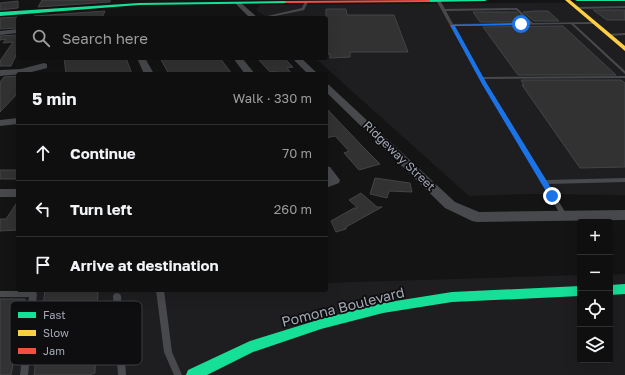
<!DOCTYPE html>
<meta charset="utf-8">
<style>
body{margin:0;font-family:"Golos Text",sans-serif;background:#181818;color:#f1f3f6}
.controls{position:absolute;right:12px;bottom:12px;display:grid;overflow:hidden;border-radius:4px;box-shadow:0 4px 16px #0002}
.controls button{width:36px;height:36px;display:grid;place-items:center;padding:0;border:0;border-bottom:1px solid #2f2f2f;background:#0f0f0f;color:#f1f3f6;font:20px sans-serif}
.stop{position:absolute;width:12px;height:12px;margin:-9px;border:3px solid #1a73e8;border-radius:50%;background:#fff}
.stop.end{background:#1a73e8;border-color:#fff;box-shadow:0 1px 4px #0008}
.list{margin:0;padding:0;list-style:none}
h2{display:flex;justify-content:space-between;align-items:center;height:52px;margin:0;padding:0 16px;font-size:17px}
h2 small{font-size:13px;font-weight:400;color:#9b9c9e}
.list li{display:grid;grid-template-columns:26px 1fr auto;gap:12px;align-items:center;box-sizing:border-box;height:56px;padding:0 16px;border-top:1px solid #2f2f2f}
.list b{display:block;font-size:15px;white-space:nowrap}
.list em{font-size:13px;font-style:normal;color:#9b9c9e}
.icon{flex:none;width:22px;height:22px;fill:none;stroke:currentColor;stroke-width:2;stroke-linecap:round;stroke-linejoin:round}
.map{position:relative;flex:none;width:625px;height:375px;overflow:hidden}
.search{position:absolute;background:#0f0f0f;box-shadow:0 4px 16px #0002;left:16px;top:16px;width:312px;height:44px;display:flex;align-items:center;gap:10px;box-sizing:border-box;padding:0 14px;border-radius:4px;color:#9b9c9e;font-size:15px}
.panel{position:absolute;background:#0f0f0f;box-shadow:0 4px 16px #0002;left:16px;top:72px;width:312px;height:220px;border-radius:4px}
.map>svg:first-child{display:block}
.built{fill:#1e1e20}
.building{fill:#323233;stroke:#424448}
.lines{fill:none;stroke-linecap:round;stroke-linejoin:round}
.lane{fill:#48494d;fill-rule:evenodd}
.street{fill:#48494d;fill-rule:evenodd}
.fast{fill:#16e098;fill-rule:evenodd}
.slow{fill:#ffcf43;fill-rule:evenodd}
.jam{fill:#f24e42;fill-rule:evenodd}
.route{fill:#1a73e8}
.labels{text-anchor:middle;stroke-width:3.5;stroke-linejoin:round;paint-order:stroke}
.street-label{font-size:12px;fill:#a4a9b6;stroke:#0e0e10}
.near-street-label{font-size:14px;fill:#a4a9b6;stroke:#0e0e10}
.key{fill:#0e0e10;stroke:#3b3c42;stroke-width:1}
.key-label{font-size:11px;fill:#a4a9b6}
</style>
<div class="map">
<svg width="625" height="375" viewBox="0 0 625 375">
<rect width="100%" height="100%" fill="#141414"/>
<path class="built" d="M625,2V195L528,194L469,196L315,58H326V18H268L256,10L260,5Z
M625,274V375H0V292L70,290H326V283L580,275V360H610V275Z"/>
<path class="building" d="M42,0H110V2L38,7Z
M18,1V8L0,10V3Z
M326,9H346L347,15H394L408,52H350V57L330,58V54H326Z
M593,10H625V20H607Z
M105,11L102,18H33L34,16Z
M535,11H548L559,21H534L523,12Z
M473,12H516L525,22H480Z
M18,17V28L0,29V18Z
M563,26L616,75H518L483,27Z
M18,35V51L11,66H0V61L13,42L3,43L6,39L0,40V36Z
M64,58H126L132,74H66Z
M160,58H220L232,74H169Z
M257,58H284L293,67L287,68L292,74H280L277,71L270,72Z
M18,76V93L0,112V82L4,77Z
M521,80H621L625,83V167L580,168L522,85H524Z
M326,108L365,149L380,164L359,170L344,153L349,151L335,136L326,138Z
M0,170H18V179H0Z
M375,178L410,183L412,192L389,191L387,198L370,194Z
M361,193L377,207H382L346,227V229L336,232L331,221L354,208H358L349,200Z
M18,201V230L0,231V219H6Z
M45,290H98L95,373L89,375H34Z
M0,299H25L11,375H0Z"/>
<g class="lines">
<path class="lane" d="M436,0H440L445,9L517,8L533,23L596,22V24H574L625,71V74L571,24L454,26L482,77L625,76V78L484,79L546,180L625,178V182L548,184L567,215L566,217H562L542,184L540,182L541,181L479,78ZM516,10L529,23L453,24L446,11Z
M305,1L308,2L304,10L266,18H259L302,8Z
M625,6V8L576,9L574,8L576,7Z
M625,33V35L608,36L606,35L608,34Z
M156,290H164L172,352L182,375H174L164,352Z
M0,291H33L36,292L37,294L28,375H20L29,297H0Z
M117,293L120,294L121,296L126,375H118L113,296L114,294Z"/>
<path class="street" d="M236,2H240L258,18H250L236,4Z
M18,29V33L0,35V31Z
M137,58H145L154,74H144Z
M233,58H242L255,74H245Z
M292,58H301L318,74H308Z
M44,63L47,64V68L24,74L0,76V70L21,69Z
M326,84L329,85L455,202L479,212L625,210V220L477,222L472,221L445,208L326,92Z
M18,118V124L0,126V120Z
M326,166L330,167L340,180L339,183L326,188Z
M0,189H18V197H0Z"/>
<path class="fast" d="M426,0H487L485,1L428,2H426Z
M575,0H625V1H577Z
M286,1H288V3L139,5L0,16V12L139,3Z
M625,284V294L610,295V285Z
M580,286V296L452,302L383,313L321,329L253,352L207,375H186L188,370L250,341L321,319L383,303L452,292Z"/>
<path class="slow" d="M565,0H570L625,46V51Z"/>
<path class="jam" d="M430,0V2H428L286,3L284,2L286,1Z"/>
</g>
<path class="route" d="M521,23L523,25L455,26L487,84L556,196L552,199L550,198L482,84L450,25Z"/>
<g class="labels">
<g class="street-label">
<text transform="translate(399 156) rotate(44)" y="4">Ridgeway Street</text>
</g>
<g class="near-street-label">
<text transform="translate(343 307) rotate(-14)" y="5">Pomona Boulevard</text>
</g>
</g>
<rect x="10" y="301" width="132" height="64" rx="6" class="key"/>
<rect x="18" y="312" width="18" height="6" fill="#16e098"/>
<rect x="18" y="330" width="18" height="6" fill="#ffcf43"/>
<rect x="18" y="348" width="18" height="6" fill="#f24e42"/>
<g class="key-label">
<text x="43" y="319">Fast</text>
<text x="43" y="337">Slow</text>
<text x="43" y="355">Jam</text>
</g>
</svg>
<div class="controls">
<button>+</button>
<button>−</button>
<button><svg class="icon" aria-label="locate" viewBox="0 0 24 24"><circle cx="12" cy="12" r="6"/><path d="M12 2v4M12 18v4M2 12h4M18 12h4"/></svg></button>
<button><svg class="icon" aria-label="layers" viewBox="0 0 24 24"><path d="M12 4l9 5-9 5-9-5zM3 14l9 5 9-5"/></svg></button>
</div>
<div class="stop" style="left:521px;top:24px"></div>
<div class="stop end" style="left:552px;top:196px"></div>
<div class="search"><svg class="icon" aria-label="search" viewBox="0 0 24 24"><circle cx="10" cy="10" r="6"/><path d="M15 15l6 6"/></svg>Search here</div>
<section class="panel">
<h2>5 min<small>Walk · 330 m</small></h2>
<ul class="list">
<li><svg class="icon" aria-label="ahead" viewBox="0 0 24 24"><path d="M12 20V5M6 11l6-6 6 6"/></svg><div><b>Continue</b></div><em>70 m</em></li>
<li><svg class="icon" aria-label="left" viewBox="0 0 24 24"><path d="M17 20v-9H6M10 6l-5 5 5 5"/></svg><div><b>Turn left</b></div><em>260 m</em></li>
<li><svg class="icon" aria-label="arrive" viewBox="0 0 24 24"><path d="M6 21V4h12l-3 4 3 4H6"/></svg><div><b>Arrive at destination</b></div></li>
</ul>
</section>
</div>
